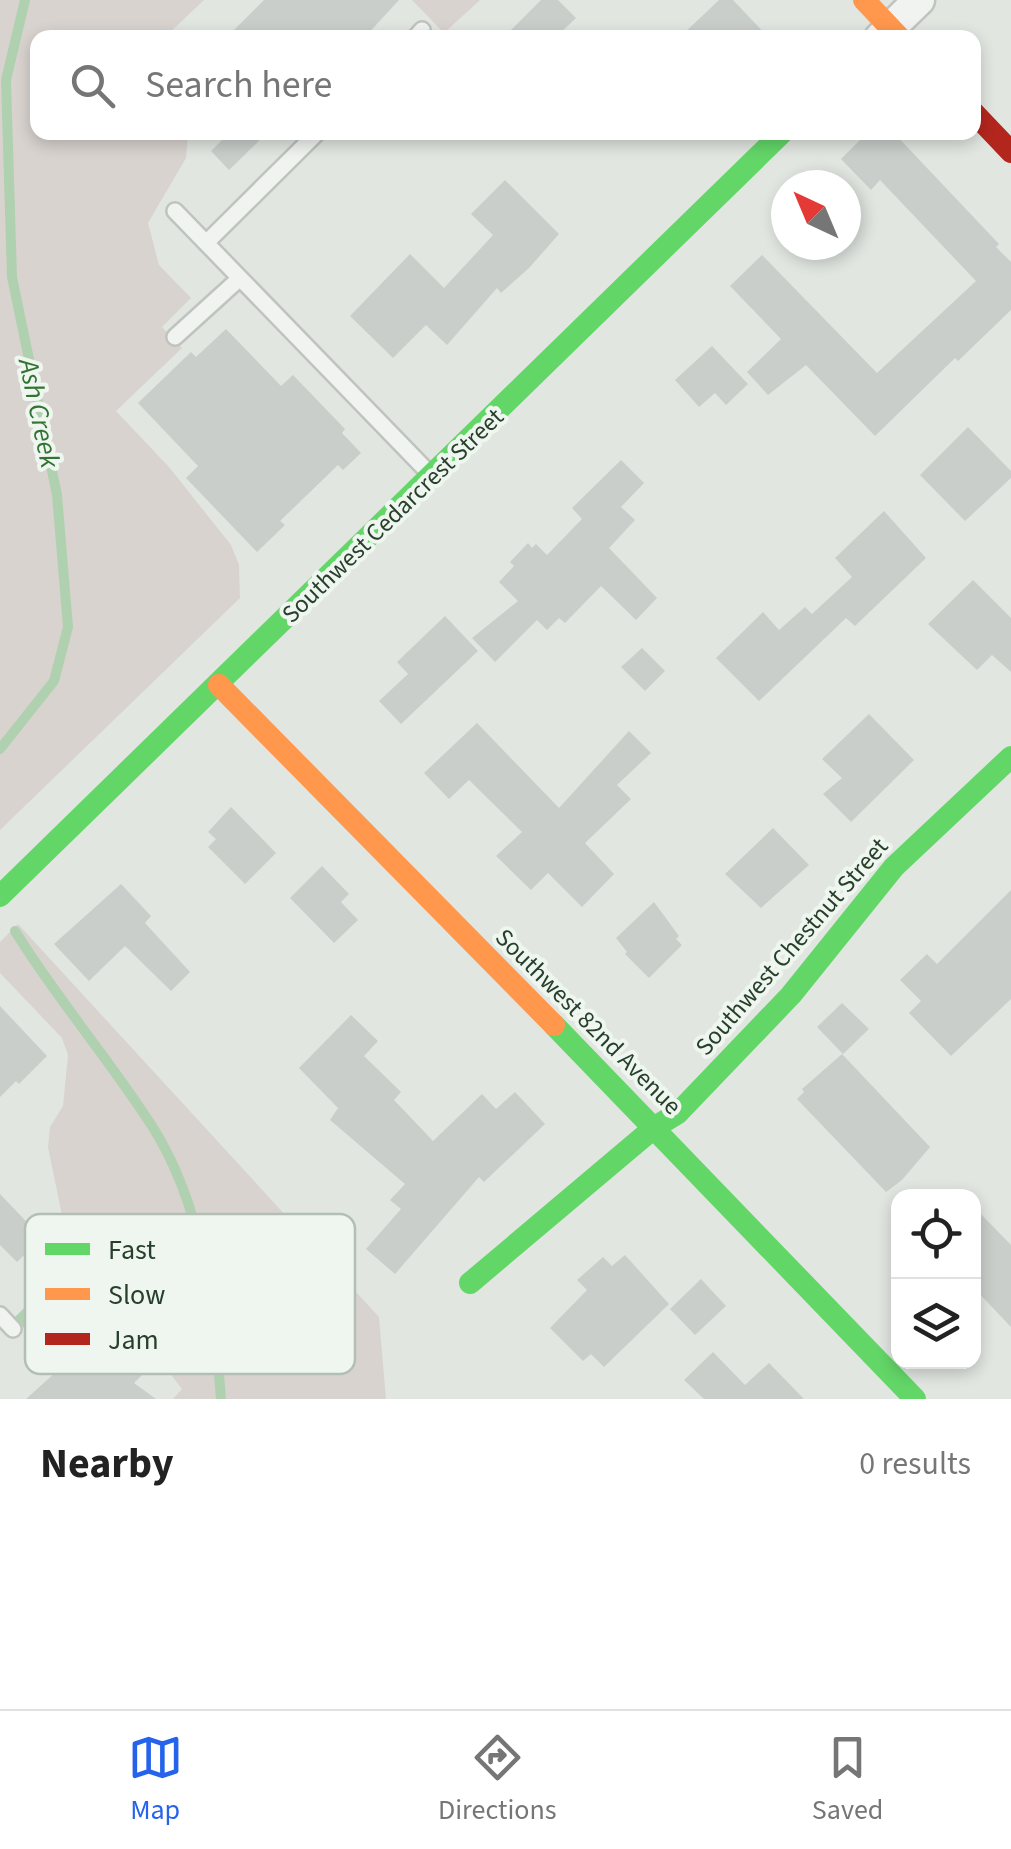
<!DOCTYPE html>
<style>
body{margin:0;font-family:"Source Sans 3",sans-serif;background:#f6f6f6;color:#222}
.controls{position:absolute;right:30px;bottom:30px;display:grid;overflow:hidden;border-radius:20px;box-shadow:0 5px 15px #0003}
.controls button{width:90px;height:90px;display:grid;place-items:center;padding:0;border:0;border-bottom:2px solid #e0e0e0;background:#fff;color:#222;font:50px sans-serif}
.compass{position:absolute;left:771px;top:170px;width:90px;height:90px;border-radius:50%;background:#fff;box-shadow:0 5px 15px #0003;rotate:316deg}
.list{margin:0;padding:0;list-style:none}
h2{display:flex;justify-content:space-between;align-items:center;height:130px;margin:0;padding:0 40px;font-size:42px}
h2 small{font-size:32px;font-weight:400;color:#767676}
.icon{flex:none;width:55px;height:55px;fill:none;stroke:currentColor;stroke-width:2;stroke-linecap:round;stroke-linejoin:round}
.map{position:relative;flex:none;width:1011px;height:1399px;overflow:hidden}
.search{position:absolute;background:#fff;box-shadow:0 5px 15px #0003;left:30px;right:30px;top:30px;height:110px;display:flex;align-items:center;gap:25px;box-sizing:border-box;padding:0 35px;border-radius:20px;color:#767676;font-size:38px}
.sheet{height:310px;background:#fff}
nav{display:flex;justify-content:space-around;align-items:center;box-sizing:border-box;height:140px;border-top:2px solid #e0e0e0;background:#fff;font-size:28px;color:#767676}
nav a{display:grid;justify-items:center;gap:5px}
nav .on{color:#2563eb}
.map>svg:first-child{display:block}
.green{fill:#d9d3cf}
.water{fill:#b0d1af}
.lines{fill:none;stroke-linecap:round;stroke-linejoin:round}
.stream{stroke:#b0d1af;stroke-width:10}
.building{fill:#c9ceca}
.lane-casing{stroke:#bfc4bf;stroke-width:20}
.street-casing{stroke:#bfc4bf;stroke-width:35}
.lane{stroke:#f1f3f1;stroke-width:15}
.street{stroke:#f1f3f1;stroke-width:30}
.fast{stroke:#63d668;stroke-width:22}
.slow{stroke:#ff974d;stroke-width:22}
.jam{stroke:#b3261e;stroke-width:22}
.labels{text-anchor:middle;stroke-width:8;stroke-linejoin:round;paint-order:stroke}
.street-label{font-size:25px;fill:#283f2b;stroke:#eef6ef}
.water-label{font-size:28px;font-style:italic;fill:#327334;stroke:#eef6ef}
.key{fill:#eef6ef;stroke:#b3bfb4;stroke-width:2.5}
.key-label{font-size:28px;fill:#283f2b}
</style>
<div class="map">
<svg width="1011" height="1399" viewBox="0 0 1011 1399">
<rect width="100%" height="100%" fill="#e1e6e1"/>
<path class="green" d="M0,0H204L165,37L38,38V132L188,133L186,158L148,223L159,265L191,298L162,327L182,348L116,411L169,467L231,545L239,565L240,598L0,830Z
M412,0H480L444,33Z
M18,924L379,1317L386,1399H173L182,1389L91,1272L64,1225L48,1147L50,1127L63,1106L68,1055L62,1038L0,973V942Z"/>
<path class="water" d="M80,1253L91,1272L29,1333L14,1318Z"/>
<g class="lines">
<path class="stream" d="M0,749L54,681L68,627L57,495L12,277L6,80L25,0
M15,931C57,999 109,1059 152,1126C203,1206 214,1307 221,1399"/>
</g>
<path class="building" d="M264,0H399L364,38H226Z
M541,0H558L576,18L555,38H503Z
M719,0H733L769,38H679Z
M230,132H268L229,170L211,151Z
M868,132H893L999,244L996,247L1011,262V310L958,361L955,358L875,436L806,365L768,395L747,372L781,339L730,286L762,255L877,373L976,281L880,180L871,190L841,159Z
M505,180L559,234L529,268L501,293L497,288L447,345L426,325L393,358L350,316L410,254L444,288L493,235L471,214Z
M226,329L281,386L293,375L345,429L342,433L361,453L343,470L338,465L280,521L285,525L257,552L186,478L198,466L138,403L191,352L196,357Z
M712,346L748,384L726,405L715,393L699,407L675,380Z
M968,427L1011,471V478L965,521L920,475Z
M621,460L644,483L621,507L635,520L609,548L657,598L636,620L601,586L565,623L559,618L547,630L537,620L495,662L472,638L518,601L499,582L514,566L510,562L528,543L532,548L536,544L547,555L582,519L572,508Z
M884,511L926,558L855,626L846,618L759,701L716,658L763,612L779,630L805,607L812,614L852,577L835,558Z
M973,580L1011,618V672L992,655L977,670L928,624Z
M445,616L478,651L401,724L379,701L408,674L397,662Z
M642,648L665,671L645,691L621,667Z
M869,714L914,760L851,822L823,794L842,778L822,759Z
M477,723L559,808L629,731L651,753L617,785L631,799L585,843L614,874L582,907L548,873L531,890L496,856L522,832L469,780L449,799L424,773Z
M231,807L276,853L245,884L208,847L216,839L208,832Z
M773,828L809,865L761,908L725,874Z
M322,866L349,894L341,902L358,920L334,943L290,898Z
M121,884L151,916L145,923L190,972L171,991L125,946L89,981L54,944Z
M1011,890V999L951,1056L909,1013L921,1001L900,980L927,954L937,964Z
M654,902L679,936L676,939L682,945L649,978L625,954L627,952L616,938Z
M842,1003L869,1029L843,1054L817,1027Z
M0,1006L47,1056L19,1084L16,1081L0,1097Z
M351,1015L378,1041L364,1056L401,1092L394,1100L433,1141L482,1094L496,1109L515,1092L545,1124L484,1182L479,1177L395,1274L366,1249L401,1209L390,1200L405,1184L330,1120L338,1108L299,1068Z
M842,1054L930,1147L902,1180L886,1192L797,1099L804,1092L802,1089Z
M0,1194L42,1238L17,1262L0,1245Z
M974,1207L1011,1245V1327L974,1288Z
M625,1255L669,1304L604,1367L591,1354L583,1361L550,1328L587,1290L577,1280L603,1257L612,1266Z
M701,1279L726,1306L695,1335L670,1309Z
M95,1320L145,1372L134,1383L156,1399H26L77,1353L71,1346Z
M713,1352L745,1385L769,1363L804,1399H704L684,1380Z"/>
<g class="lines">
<defs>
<path id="lane" d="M415,38L422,30
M175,211L429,473
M206,243L318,132
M175,337L240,278
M0,1315L13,1329"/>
<path id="street" d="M880,38L919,0"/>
</defs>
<use href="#lane" class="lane-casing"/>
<use href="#street" class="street-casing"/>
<use href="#lane" class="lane"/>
<use href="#street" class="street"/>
<path class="fast" d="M0,896L783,132
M554,1025L915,1399
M470,1283L655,1127L678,1113L791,995L894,867L1011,757"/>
<path class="slow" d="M864,0L900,38
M219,685L554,1025"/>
<path class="jam" d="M974,113L1011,152"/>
</g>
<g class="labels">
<g class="street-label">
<text transform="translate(392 515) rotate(-44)" y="9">Southwest Cedarcrest Street</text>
<text transform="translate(791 946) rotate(-49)" y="9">Southwest Chestnut Street</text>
<text transform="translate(589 1021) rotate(45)" y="9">Southwest 82nd Avenue</text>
</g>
<g class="water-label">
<text transform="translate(40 413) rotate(78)" y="10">Ash Creek</text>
</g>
</g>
<rect x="25" y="1214" width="330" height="160" rx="15" class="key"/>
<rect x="45" y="1243" width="45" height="12" fill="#63d668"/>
<rect x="45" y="1288" width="45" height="12" fill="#ff974d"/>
<rect x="45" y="1333" width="45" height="12" fill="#b3261e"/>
<g class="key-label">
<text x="108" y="1259">Fast</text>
<text x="108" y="1304">Slow</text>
<text x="108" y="1349">Jam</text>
</g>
</svg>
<div class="controls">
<button><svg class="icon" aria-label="locate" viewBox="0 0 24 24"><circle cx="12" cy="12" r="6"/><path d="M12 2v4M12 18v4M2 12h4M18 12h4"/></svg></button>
<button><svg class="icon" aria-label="layers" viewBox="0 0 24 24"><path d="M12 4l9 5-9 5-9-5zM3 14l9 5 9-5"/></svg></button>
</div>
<svg class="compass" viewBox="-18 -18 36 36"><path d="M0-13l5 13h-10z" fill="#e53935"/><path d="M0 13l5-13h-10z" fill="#767676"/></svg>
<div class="search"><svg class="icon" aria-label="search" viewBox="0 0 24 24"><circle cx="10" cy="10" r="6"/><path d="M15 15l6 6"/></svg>Search here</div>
</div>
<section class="sheet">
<h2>Nearby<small>0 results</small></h2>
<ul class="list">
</ul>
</section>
<nav>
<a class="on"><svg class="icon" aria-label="map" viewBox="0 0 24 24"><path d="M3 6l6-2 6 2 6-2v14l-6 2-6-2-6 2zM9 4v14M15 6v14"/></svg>Map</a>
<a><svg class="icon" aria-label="directions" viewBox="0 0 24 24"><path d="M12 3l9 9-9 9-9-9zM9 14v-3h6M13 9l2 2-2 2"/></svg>Directions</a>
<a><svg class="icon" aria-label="saved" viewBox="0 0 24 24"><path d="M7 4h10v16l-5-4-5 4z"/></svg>Saved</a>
</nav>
